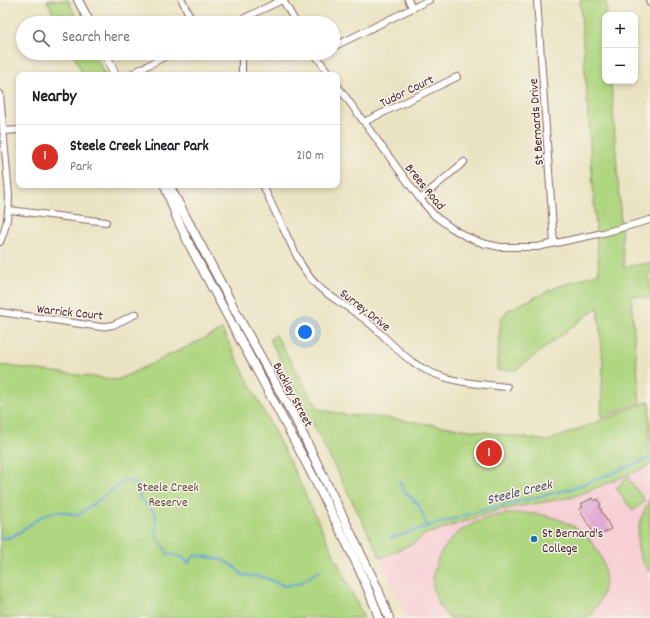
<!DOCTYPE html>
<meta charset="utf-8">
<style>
body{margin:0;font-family:Dekko,sans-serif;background:#f6f6f6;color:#202124}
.controls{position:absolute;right:12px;top:12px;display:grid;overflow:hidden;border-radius:8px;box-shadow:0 2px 6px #0003}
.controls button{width:36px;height:36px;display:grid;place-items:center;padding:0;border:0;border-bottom:1px solid #e0e0e0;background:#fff;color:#202124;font:20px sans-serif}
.you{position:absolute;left:305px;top:332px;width:14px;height:14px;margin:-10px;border:3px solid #fff;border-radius:50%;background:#1a73e8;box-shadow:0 0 0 6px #1a73e833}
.badge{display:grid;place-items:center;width:26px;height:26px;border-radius:50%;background:#d93025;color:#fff;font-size:13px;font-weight:700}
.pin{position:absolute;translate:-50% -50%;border:2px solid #fff;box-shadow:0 1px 4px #0006}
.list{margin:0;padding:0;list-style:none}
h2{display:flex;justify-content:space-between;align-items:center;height:52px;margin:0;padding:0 16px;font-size:17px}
h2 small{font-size:13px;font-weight:400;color:#757577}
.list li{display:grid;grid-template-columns:26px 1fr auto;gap:12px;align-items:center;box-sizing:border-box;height:64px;padding:0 16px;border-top:1px solid #e0e0e0}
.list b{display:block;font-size:15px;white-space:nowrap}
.list p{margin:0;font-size:13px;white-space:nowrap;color:#757577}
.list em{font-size:13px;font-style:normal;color:#757577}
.icon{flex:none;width:22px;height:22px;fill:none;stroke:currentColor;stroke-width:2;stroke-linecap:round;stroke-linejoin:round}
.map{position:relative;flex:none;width:650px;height:618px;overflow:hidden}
.search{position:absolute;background:#fff;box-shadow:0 2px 6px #0003;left:16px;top:16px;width:324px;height:44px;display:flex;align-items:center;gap:10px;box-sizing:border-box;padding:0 14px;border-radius:22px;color:#757577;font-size:15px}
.panel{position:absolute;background:#fff;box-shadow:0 2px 6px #0003;left:16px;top:72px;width:324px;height:116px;border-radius:8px}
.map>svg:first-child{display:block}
.built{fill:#f7cfd4}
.green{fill:#afd680;stroke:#7c7a56}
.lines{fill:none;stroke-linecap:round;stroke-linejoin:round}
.stream{stroke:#68a6da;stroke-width:2}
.building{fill:#e0abd4}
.street-casing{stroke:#826460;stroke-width:8}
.secondary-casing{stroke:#826460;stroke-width:10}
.street{stroke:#fff;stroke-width:6}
.secondary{stroke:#fff;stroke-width:8}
.poi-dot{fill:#1f6fb2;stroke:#f7f3e8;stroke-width:1.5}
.labels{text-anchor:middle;stroke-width:3;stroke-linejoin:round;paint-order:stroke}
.street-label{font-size:13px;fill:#4a1f2b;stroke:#f7f3e8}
.park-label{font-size:13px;fill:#634d40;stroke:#f7f3e8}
.poi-label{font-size:13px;fill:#4a1f2b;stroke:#f7f3e8;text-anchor:start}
.water-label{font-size:14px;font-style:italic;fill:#544e68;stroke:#f7f3e8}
</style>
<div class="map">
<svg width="650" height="618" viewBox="0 0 650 618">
<rect width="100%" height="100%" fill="#f7f3e8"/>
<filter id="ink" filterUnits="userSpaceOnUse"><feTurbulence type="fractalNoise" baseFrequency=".025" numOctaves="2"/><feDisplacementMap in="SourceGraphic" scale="8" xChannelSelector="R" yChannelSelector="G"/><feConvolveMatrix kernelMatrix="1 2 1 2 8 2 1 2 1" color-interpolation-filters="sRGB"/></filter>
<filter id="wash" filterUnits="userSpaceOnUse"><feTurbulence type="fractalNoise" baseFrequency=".012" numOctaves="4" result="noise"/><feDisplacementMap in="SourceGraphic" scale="16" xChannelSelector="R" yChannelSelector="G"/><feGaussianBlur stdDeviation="0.9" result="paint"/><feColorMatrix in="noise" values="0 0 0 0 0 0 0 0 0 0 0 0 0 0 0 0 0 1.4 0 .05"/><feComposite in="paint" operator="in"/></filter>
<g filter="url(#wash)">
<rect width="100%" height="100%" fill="#eae3c2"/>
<path class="built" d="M650,466V618H407L381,558L414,543L424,535L499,510L573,497Z"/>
<path class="green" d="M47,0H68L79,23H58Z
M580,0H606L607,15H605V81H611L624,267L648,263L650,264V299L631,295L640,403L601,417L603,365L598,307L516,370H497L501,318L508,310L557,287L599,273Z
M73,53H94L105,75H83Z
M222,330L291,464L364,618H0V365L117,380Z
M276,335L318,409L347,415L379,417L548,441L650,401V466L573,497L499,510L424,535L414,543L381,558L270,339Z
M628,478L645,501L633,511L616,488Z
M650,499V572C630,552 637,521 650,499Z
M516,513C534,513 552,515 569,524C606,543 619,587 587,618H449C417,585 437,541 474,523C487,517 501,514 516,513Z"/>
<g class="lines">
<path class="stream" d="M399,481L404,491L419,505L427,526
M0,538C19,541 36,513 56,512C63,511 71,514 78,515L126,480L138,485L140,498L156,514V536L168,554L182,557L188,563L195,555C215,558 229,558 242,575L263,577L284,586L300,583L321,570
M390,538L483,510L574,488L650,458"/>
</g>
<g id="blocks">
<path class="building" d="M592,498L594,501L598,499L601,505L599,506L611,529L596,537L579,509L583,507L581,504Z"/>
</g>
</g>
<g filter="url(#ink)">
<use href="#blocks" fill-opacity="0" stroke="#826460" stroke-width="1"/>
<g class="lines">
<defs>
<path id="street" d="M182,0L193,23
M283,0L296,23
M408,0L413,8
M537,0L554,243
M650,0V3
M234,23L282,0
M333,47L429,0
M314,53L330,75
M133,73L172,53
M242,75V53
M337,85L420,199L435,216L450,227L465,236L482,243L500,247H537L603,233L650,220
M0,94L9,195C9,212 7,227 0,242
M364,122L457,77
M3,131L19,130
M263,185C271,204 280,222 289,240C297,257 305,275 320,288C335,301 354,310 369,323C385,336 399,354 417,365C443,382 477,384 507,387
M420,199L464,162
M9,210L106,222
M0,312L101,327L113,325L136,314"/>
<path id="secondary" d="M78,0L90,23
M105,53L115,75
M169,185L244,327L296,420L377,587L389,618
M165,186L177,218L190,246C235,331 282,414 325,500C344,538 365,577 379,618"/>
</defs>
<use href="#street" class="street-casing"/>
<use href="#secondary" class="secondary-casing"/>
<use href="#street" class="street"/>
<use href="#secondary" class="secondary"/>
</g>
</g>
<circle class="poi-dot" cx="534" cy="539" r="4"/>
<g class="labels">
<g class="street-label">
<text transform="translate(406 90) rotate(-26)" y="5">Tudor Court</text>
<text transform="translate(535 122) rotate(-94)" y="5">St Bernards Drive</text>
<text transform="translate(426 186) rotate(51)" y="5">Brees Road</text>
<text transform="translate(366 309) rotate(38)" y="5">Surrey Drive</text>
<text transform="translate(70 311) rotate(6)" y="5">Warrick Court</text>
<text transform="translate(294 394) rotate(62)" y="5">Buckley Street</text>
</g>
<g class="park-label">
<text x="168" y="491">Steele Creek<tspan x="168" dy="15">Reserve</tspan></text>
</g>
<g class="poi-label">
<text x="542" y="537">St Bernard's<tspan x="542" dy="15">College</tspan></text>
</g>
<g class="water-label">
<text transform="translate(519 491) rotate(-14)" y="5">Steele Creek</text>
</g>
</g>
</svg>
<div class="controls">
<button>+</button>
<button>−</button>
</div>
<div class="you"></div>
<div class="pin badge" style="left:489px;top:453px">1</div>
<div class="search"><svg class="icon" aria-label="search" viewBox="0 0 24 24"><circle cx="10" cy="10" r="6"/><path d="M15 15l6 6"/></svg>Search here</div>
<section class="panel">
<h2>Nearby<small></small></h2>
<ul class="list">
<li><span class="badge">1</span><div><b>Steele Creek Linear Park</b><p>Park</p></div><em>210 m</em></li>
</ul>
</section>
</div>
